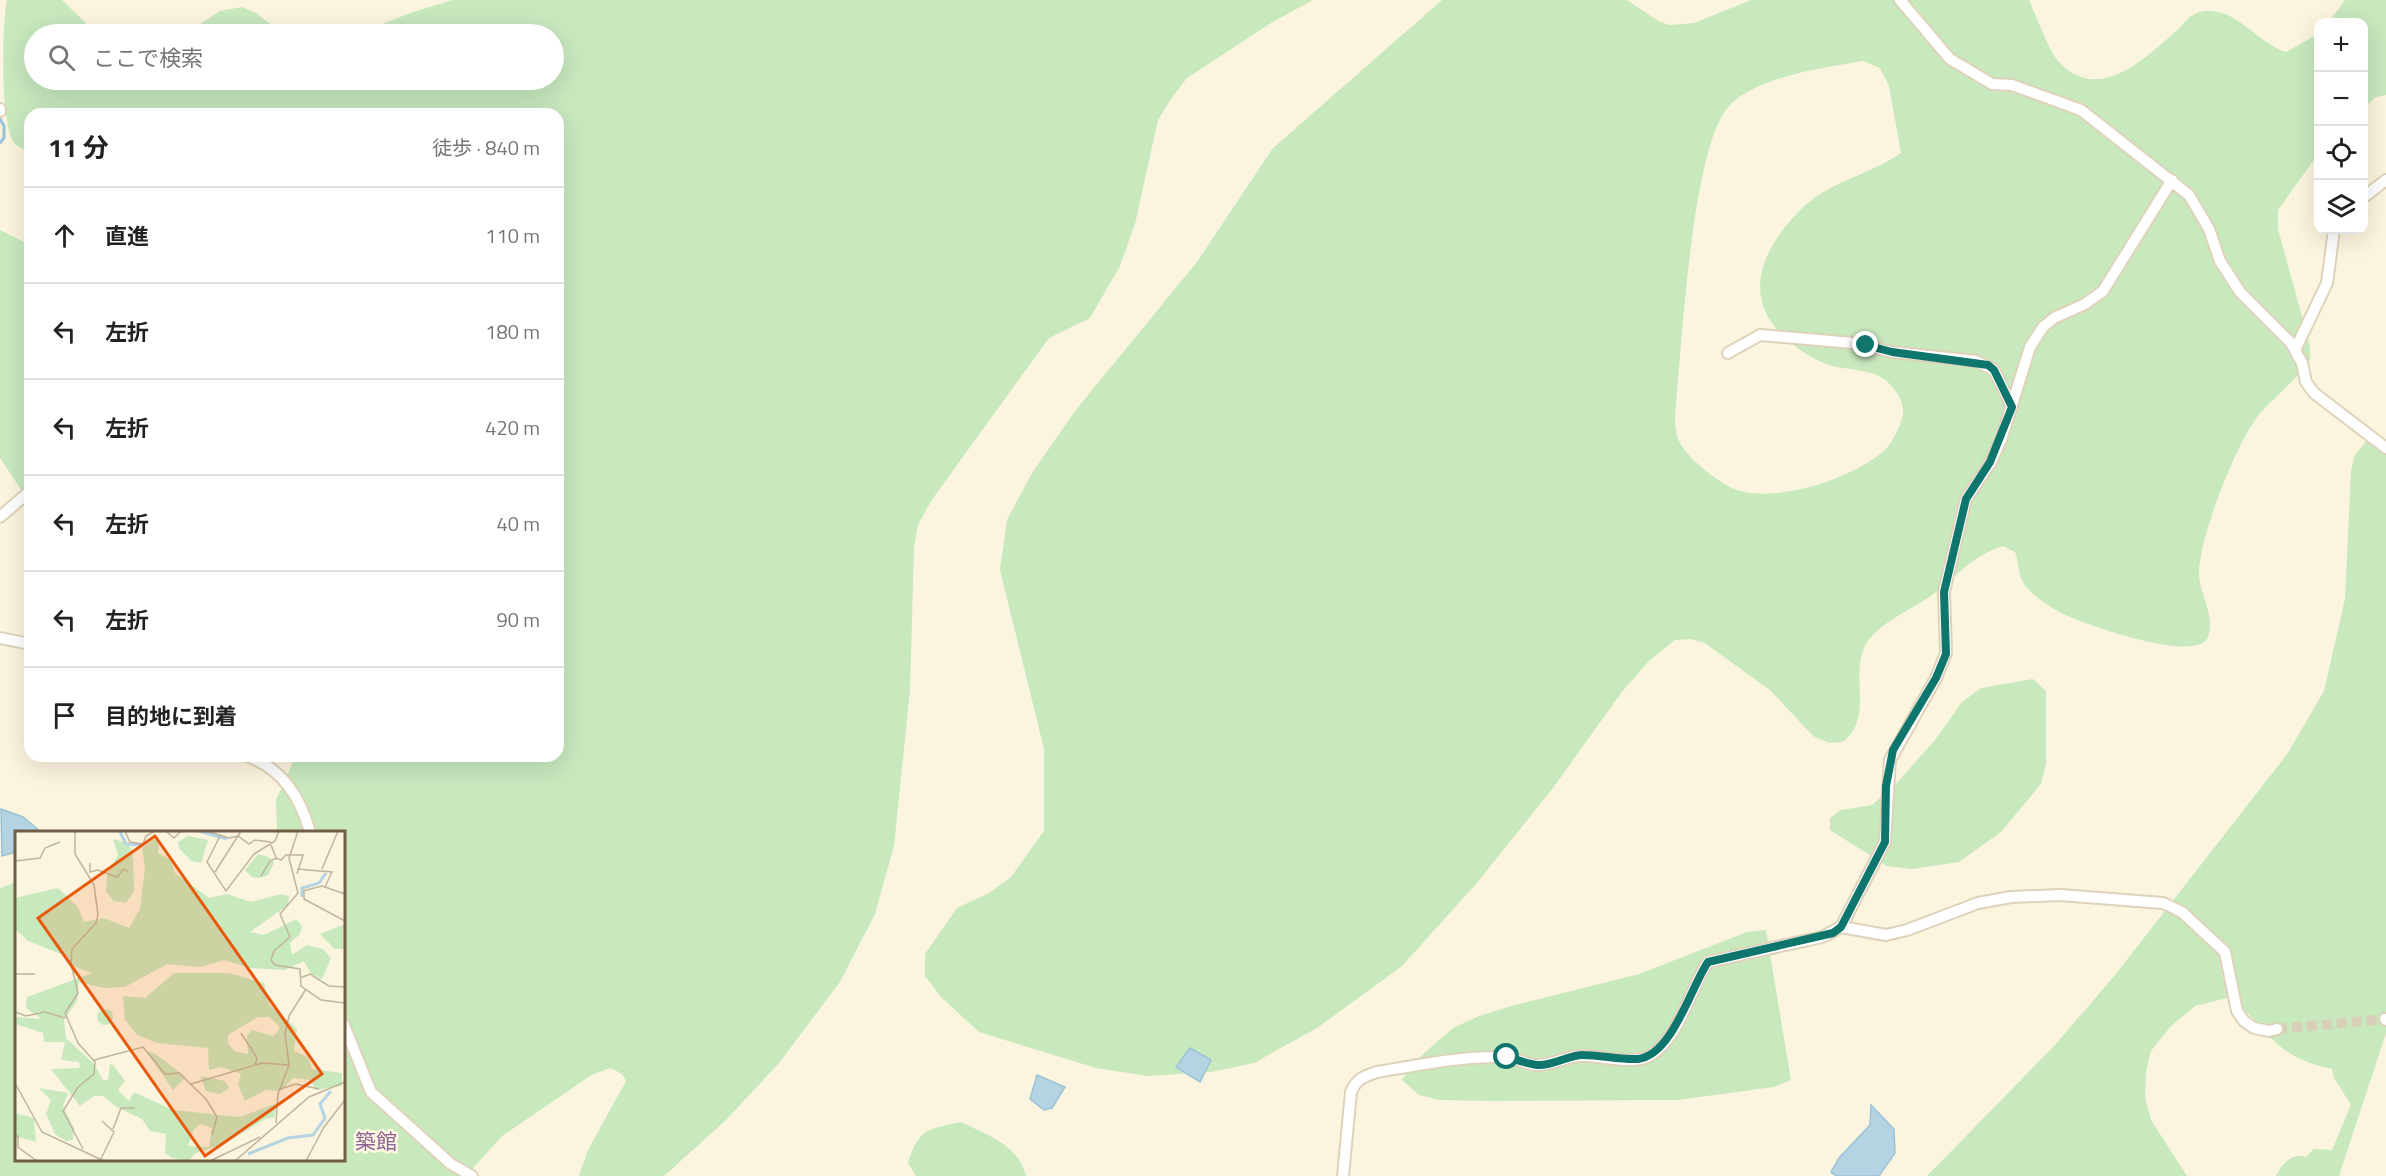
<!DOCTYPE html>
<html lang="ja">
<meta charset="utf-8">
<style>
body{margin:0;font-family:"Titillium Web","Noto Sans JP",sans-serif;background:#f2f2f2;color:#222}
.controls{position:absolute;right:18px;top:18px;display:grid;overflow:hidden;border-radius:12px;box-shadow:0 6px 24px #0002}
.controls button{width:54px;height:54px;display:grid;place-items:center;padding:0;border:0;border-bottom:2px solid #e0e0e0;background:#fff;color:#222;font:30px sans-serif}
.stop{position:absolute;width:18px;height:18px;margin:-14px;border:4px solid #0f766e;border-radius:50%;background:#fff}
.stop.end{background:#0f766e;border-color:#fff;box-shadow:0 2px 6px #0008}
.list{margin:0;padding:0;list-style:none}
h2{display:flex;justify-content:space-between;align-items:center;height:78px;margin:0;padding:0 24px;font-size:26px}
h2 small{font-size:20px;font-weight:400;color:#767676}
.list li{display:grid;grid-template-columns:39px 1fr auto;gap:18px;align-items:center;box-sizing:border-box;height:96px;padding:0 24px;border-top:2px solid #e0e0e0}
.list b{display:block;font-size:22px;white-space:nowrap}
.list em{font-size:20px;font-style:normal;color:#767676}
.icon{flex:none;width:33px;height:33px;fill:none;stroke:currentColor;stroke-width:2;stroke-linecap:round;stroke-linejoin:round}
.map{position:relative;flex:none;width:2386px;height:1176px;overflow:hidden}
.search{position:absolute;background:#fff;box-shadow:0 6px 24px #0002;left:24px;top:24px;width:540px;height:66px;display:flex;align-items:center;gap:15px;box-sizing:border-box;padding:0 21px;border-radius:33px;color:#767676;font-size:22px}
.panel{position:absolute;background:#fff;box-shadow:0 6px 24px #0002;left:24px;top:108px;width:540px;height:654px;border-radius:18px}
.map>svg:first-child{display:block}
.green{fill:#c8e8be;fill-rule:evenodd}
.water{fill:#b4d4e4;stroke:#9bc2d5;stroke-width:1.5}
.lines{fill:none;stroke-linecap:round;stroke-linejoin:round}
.stream{stroke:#9bc2d5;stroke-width:3}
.street-tunnel{stroke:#d8cfb9;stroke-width:10;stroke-dasharray:10 5;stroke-linecap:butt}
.street-casing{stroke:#dfd2bb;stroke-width:14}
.street{stroke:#fff;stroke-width:10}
.route{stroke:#0f766e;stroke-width:8}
.labels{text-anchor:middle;stroke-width:5;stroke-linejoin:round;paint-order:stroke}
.quarter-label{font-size:21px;fill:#8d6394;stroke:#fff9e4}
.inset-river{fill:none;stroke:#b4d4e4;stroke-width:3}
.inset-road{fill:none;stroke:#c0b49d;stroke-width:1.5}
.view{fill:#e8590c;fill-opacity:0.15;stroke:#e8590c;stroke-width:3}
.inset-edge{fill:none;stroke:#715e47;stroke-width:3}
</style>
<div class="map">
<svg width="2386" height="1176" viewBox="0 0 2386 1176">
<rect width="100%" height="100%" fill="#fbf5df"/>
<path class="green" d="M7,0H62L97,34H34V80H554V34H356L413,12L452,0H1313L1271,23L1187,78L1171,99L1158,120L1135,224L1120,266L1090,318L1049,338L931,501L918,525L914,547L910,690L894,846L875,914L840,982L779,1063L726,1120L664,1176H579L588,1150L626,1081L622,1074L611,1068L593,1074L502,1136L466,1176H0V888L16,882V1160H344V832H277L276,800L295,757L558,756V114H30V151C24,150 18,147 14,143C0,122 2,27 7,0Z
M1442,0H1627L1660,22L1670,25L1694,23L1751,0H2029C2036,15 2049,52 2059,62C2097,103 2141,62 2173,34C2184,25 2190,12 2205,11C2237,8 2258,44 2286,52L2318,34V154L2278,210V229L2310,346V360C2296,380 2277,395 2260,413C2237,441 2199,537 2199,574C2199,593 2216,617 2208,637C2197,665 2081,623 2061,613C2050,607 2037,599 2028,589C2017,578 2020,565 2015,552L2003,546C1976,554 1957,575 1936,592C1916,608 1874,624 1864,648C1851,680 1873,718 1843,742L1829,743L1813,736L1771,691L1705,643L1691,639L1675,640L1648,662L1621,693L1553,788L1476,884L1402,966L1317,1028L1254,1063L1211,1072L1148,1076L1096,1068L979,1032L941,997L925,976V954L957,908L989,893L1011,877L1044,831V749L1000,570L1007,520L1032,473L1075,411L1197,262L1273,148ZM1863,61L1880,68L1889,86L1901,153C1874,172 1840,179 1813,199C1800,208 1788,223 1779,235C1742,289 1762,330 1817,360C1838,372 1866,366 1885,380C1896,388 1907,406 1902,419C1899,428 1891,445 1884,451C1852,478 1782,502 1740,491C1722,486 1689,460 1680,443C1672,428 1676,407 1677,390C1683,332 1693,141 1730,105C1759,76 1823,68 1863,61Z
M2345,0H2386V95L2376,97L2364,108V22H2329Z
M242,7L256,13L283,34H185L220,11Z
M0,230L30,245V503L0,458Z
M2367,440L2386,446V1033L2339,1176H2276C2282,1163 2292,1153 2306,1157L2314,1149L2332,1150L2351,1105L2334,1078L2332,1069C2274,1057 2271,1032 2231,997L2195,1006L2171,1026L2151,1051L2146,1072L2145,1098L2151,1120L2187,1176H1927L2055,1045L2115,975L2288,753L2324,691L2345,599L2351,471L2354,457Z
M2033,679L2046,691V763L2041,784L2001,832L1959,862L1912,869L1887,866L1830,830V818L1841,810L1872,805L1895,785L1935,740L1962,702L1981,688Z
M1766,930L1791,1080L1774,1087L1677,1100L1493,1101L1439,1100L1419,1095L1402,1080L1413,1063L1453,1028L1479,1016L1515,1005L1639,974L1747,932Z
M961,1122C987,1135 1019,1145 1026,1176H916L908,1163C919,1128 928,1129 961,1122Z"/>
<path class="water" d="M1,809L23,817L41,832H16V852L2,856Z
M1190,1048L1211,1060L1200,1082L1176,1067Z
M1037,1075L1065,1087L1052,1108L1044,1110L1030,1099Z
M1871,1105L1894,1129L1895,1153L1879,1176H1836L1831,1172L1839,1158L1870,1125Z"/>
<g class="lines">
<path class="stream" d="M0,119L4,126V138L0,143"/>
<path class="street-tunnel" d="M2277,1029L2385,1019"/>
<defs>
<path id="street" d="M1900,0L1950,59L1992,84L2012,85L2081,110L2189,195L2209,229L2220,261L2240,292L2291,343L2302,363L2306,382L2314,393L2386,448
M0,109V111
M2364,197L2386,180
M2295,350L2327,283L2334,230
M1728,353L1760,335L1853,343L1892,352L1976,361L1994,370L2012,407
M0,517L30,491
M0,638L30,644
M247,756C283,769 300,797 310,832
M1841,927L1886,935L1907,930L1978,903L2011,897L2060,895L2163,903L2182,912L2225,952L2237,1011L2244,1021L2254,1028L2269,1031L2277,1029
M2385,1019L2386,1020
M344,1025L371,1092L451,1164L472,1176
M1343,1176L1351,1092C1356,1079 1365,1076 1377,1072C1419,1065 1462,1056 1504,1057C1516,1057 1527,1066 1539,1065C1556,1064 1571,1054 1588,1056C1606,1057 1636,1065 1651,1055C1681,1035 1689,991 1708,962L1822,937L1841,927L1885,842L1890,760L1936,678L1946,653L1944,592L1966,499L1991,462L2001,440L2030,347L2043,327L2054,318L2085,304L2103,291L2172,180"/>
</defs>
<use href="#street" class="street-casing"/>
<use href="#street" class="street"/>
</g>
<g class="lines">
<path class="route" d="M1507,1057C1517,1060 1528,1064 1538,1065C1553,1066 1568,1055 1583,1055C1601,1055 1620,1060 1638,1059C1672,1055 1690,989 1708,962L1833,933L1841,927L1885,842L1886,786L1893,750L1936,678L1946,654L1944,592L1966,499L1990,462L2012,407L1994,370L1988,365L1892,352L1866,345"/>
</g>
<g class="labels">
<g class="quarter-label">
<text x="376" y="1149">築館</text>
</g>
</g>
<g transform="translate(15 831)">
<rect width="330" height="330" fill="#fbf5df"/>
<path d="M144,5L143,22L156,29L160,42L194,67L212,63L236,71L266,63L274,65L273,74L235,101L249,104L281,88L287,95L285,103L275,112L277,124L292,114L308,118L316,127L307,148L296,143L289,130L270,139L235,137L209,129L185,136L152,133L110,156L89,157L64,151L62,170L49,189L51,207L79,233L88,249H93L95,233L98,234L110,250L103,259L114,270L119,261L158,279L225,286L262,272L259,287H252L211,312L181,322L173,330L157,327L150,322L151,303L135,300L127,288L103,277L88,265H79L65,275L36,238L65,237L64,231L46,229L50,211H29L28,202L0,193V186L27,188L11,177L12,166L77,142L55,134L46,123L13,110L0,98V67L43,57L63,76L69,91L89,87L114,97L125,78L130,37L127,17ZM186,293L197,297L194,316L173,315L179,298ZM173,5L193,9L186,32L176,30L164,17L163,11ZM98,8L113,12L118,22L119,60L111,72L98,70L91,60L92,44L103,24ZM243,23L254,26L259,32L253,44L245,47L237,46L230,39ZM330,93V118H320L305,103ZM159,142H214L249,152L254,173L282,198L279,220L293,226L297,238L327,242V255L300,259L296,249L278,247L266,260L251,259L230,270L223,253L226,243L206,236L194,239L193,217L142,212L122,204L110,189L108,165L130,167ZM243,186H254L264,195V199L258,205L237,199L232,205L233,223L219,220L213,212V204ZM82 186a8 8 0 1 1 16 0a8 8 0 1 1-16 0ZM131,220L139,222L171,246L158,259ZM185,245L210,250L214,257L205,263L191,260ZM24,257L53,262L48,275L59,297L58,309L51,310L40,303L31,283L36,269ZM0,282L19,287L21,311L0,305Z" fill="#c8e8be" fill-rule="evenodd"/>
<path class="inset-river" d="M184,0L212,8M105,1L111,13L128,14M287,66V57L304,52L311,42M233,323L273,307L298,304L310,287L305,273L316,260"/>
<path class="inset-road" d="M60,0V23L79,54L83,84L81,92L57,118L56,133L63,162L50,182L63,212L80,231L79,243L63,256L48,280L68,318M110,0L115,11L128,13L131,5L140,0M151,0L159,7L166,0M192,0L214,7L223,5L234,13L240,9L255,11L261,27L266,29L271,24H288L282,43M283,0L274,27L283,62L265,83L275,106L259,120L256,129L260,134L285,138L286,155L306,169L330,172M205,5L192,31L211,60L239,23L260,10L264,0M0,30L25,27L30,17L45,11M75,32V41L83,39L102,46L109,38L113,41M282,38L317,41L310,56M307,38L323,0M200,41L226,0M246,45L255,30L262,27M288,60L307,55L330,63M289,61V68L330,90M0,143H20M285,147L295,143L314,155L330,156M0,181L11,185L30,181L50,187M226,202L242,227L240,234M79,229L128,216L150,243L164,242L191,268L202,286L197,304M0,252L27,301L89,330M176,253L247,232L274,234M265,258L281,253L304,258M261,292L263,263L274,234L270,203L274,185L291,158M98,298L106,277H120M0,306L3,305V316L22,330M86,328L99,301L87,290M195,330L245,306M220,330L294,266L330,251M291,330L309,296L330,269"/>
<path class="view" d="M140,5L307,243L190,325L23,87Z"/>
<rect width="330" height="330" class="inset-edge"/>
</g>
</svg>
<div class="controls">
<button>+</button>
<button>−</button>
<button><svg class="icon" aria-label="locate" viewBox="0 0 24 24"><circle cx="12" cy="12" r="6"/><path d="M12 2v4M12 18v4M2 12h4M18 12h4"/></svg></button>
<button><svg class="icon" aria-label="layers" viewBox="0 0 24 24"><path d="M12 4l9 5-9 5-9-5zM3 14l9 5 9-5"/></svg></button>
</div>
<div class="stop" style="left:1507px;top:1057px"></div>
<div class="stop end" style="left:1866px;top:345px"></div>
<div class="search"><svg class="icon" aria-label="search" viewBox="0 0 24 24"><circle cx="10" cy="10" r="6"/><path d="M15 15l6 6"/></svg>ここで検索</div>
<section class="panel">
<h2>11 分<small>徒歩 · 840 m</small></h2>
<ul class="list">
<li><svg class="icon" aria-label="ahead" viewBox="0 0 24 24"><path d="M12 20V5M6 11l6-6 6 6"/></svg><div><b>直進</b></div><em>110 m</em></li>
<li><svg class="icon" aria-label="left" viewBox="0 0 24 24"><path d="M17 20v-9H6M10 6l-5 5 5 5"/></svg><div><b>左折</b></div><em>180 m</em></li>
<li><svg class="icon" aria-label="left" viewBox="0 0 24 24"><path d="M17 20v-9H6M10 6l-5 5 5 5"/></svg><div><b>左折</b></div><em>420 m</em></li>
<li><svg class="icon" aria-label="left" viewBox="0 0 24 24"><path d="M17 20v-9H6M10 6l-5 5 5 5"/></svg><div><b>左折</b></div><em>40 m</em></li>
<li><svg class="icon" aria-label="left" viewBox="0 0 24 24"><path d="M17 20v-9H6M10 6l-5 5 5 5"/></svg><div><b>左折</b></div><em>90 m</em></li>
<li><svg class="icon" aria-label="arrive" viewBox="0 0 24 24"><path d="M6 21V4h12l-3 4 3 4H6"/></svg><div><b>目的地に到着</b></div></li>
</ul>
</section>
</div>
